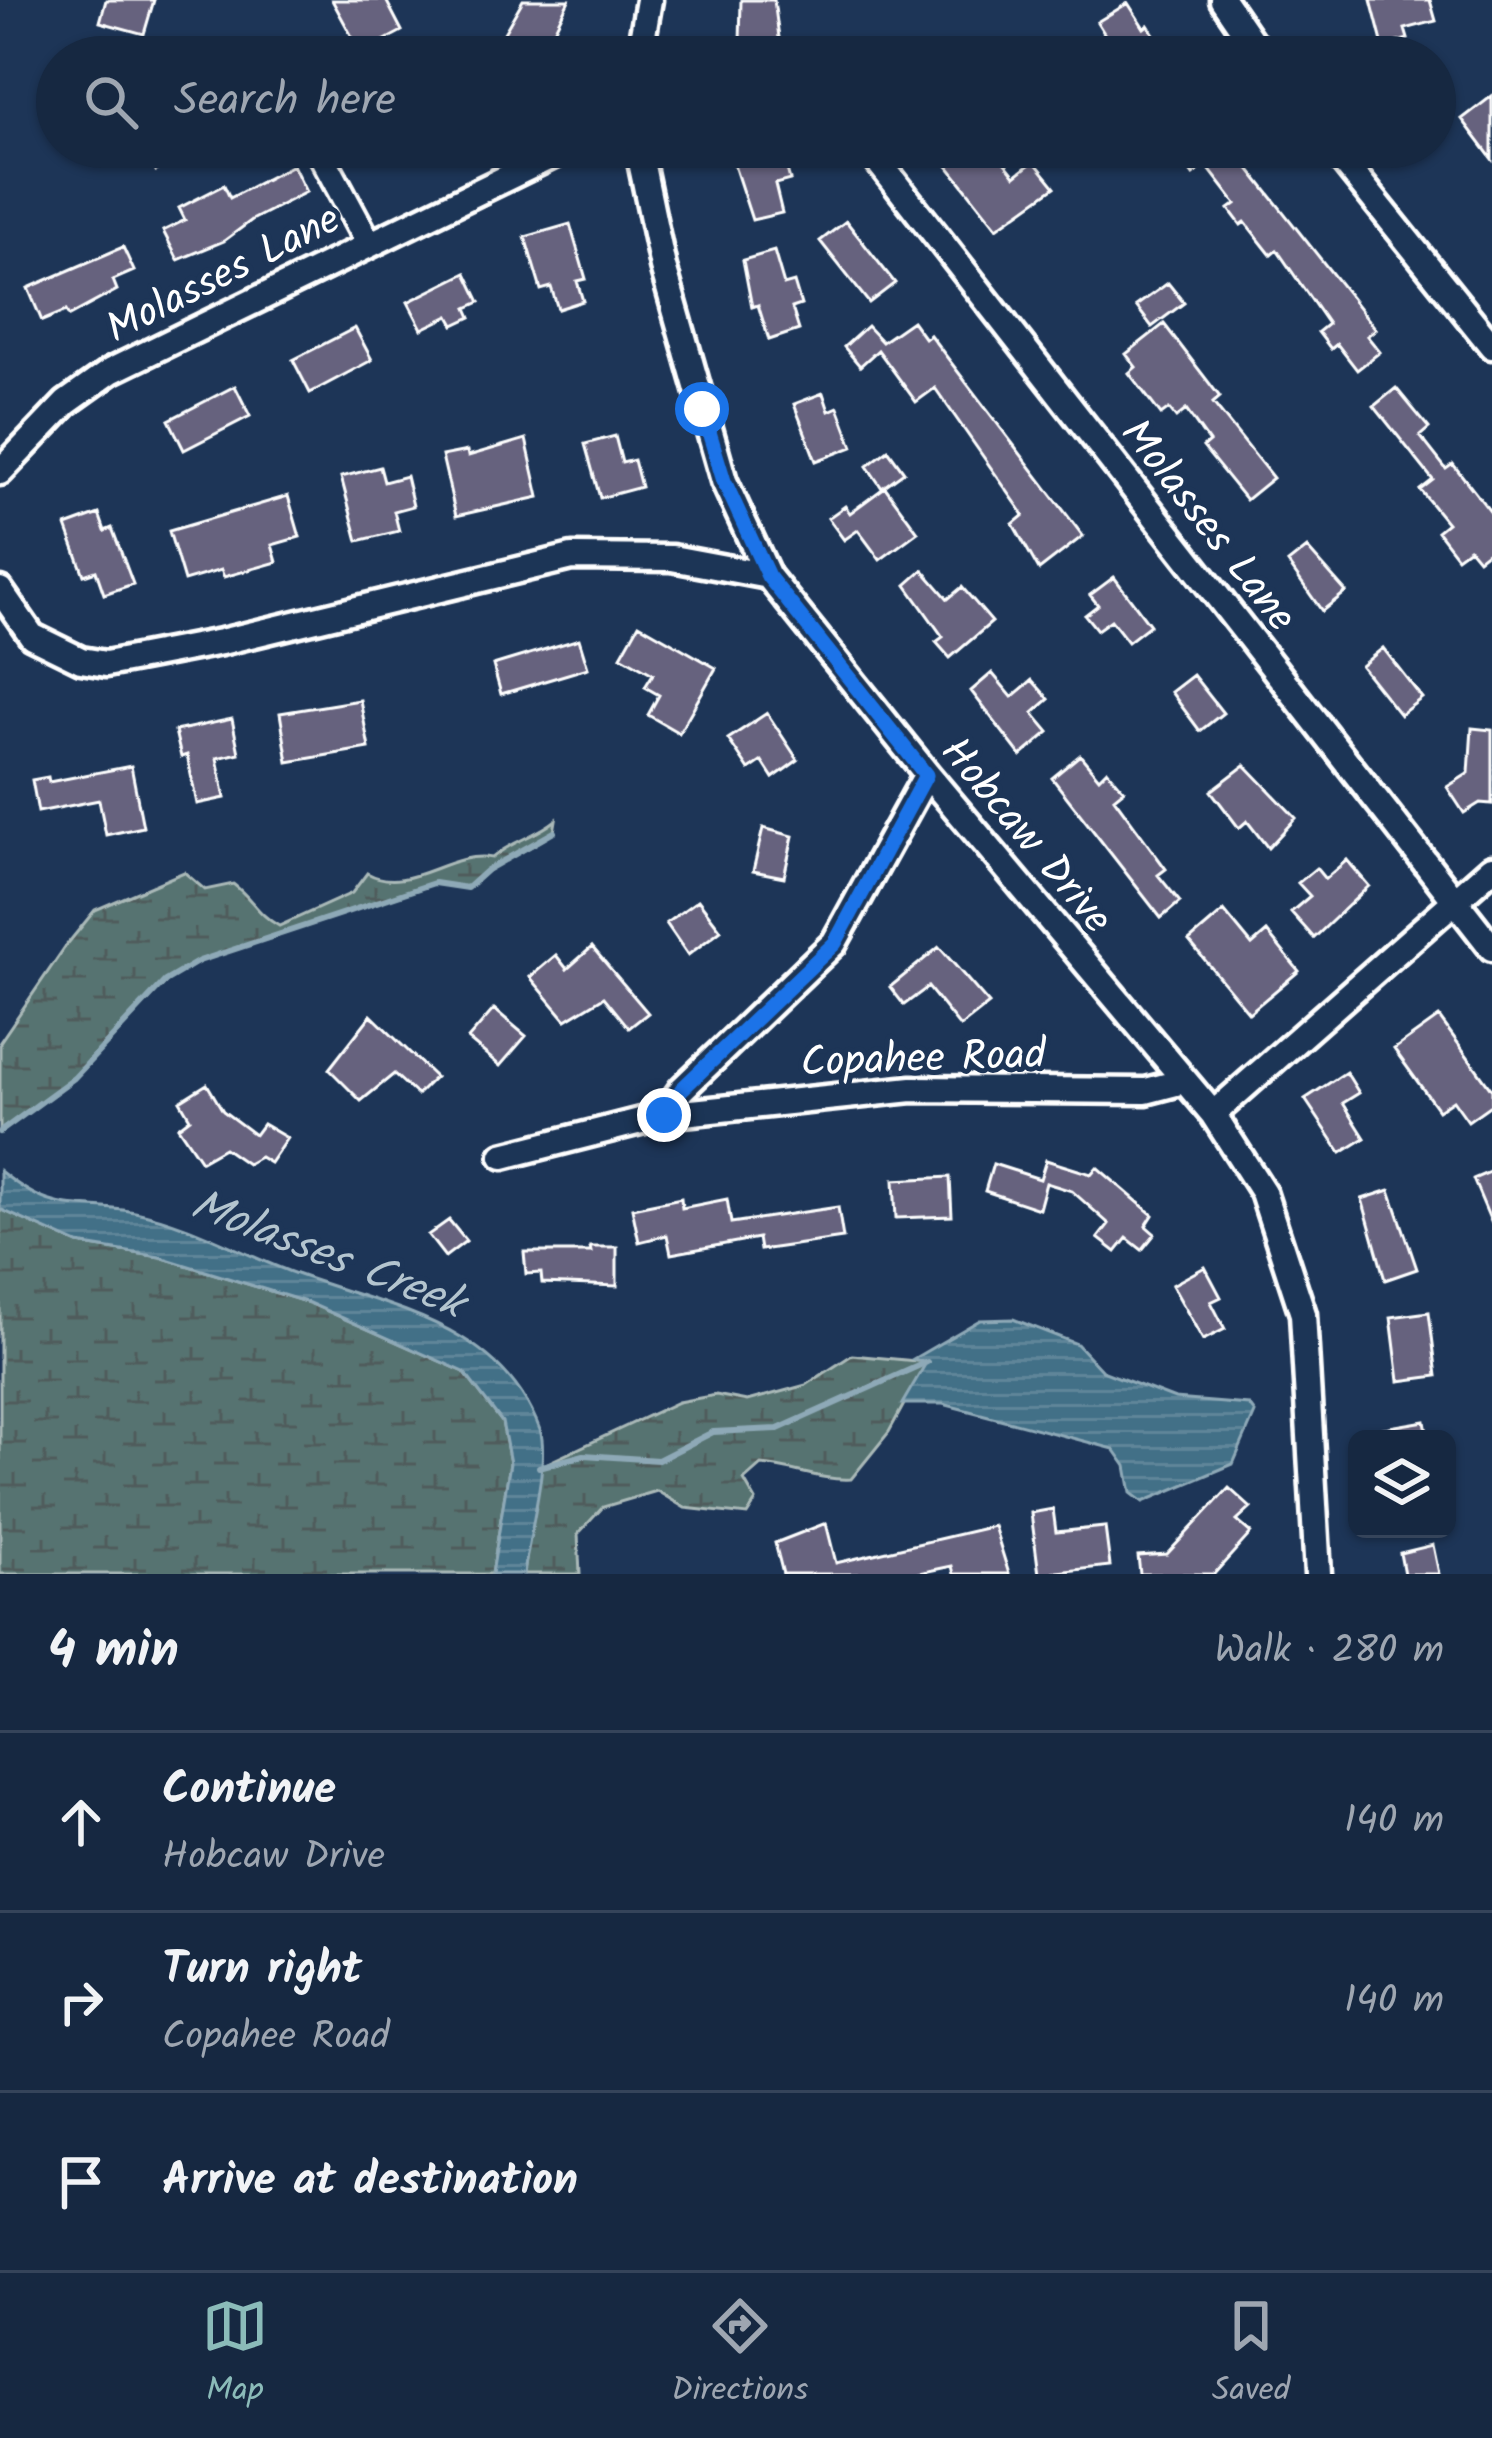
<!DOCTYPE html>
<meta charset="utf-8">
<style>
body{margin:0;font-family:Kalam,sans-serif;background:#23344c;color:#f1f3f6}
.controls{position:absolute;right:36px;bottom:36px;display:grid;overflow:hidden;border-radius:18px;box-shadow:0 3px 9px #0004}
.controls button{width:108px;height:108px;display:grid;place-items:center;padding:0;border:0;border-bottom:3px solid #35445a;background:#162841;color:#f1f3f6;font:60px sans-serif}
.stop{position:absolute;width:36px;height:36px;margin:-27px;border:9px solid #1a73e8;border-radius:50%;background:#fff}
.stop.end{background:#1a73e8;border-color:#fff;box-shadow:0 3px 12px #0008}
.list{margin:0;padding:0;list-style:none}
h2{display:flex;justify-content:space-between;align-items:center;height:156px;margin:0;padding:0 48px;font-size:51px}
h2 small{font-size:39px;font-weight:400;color:#9ea6b1}
.list li{display:grid;grid-template-columns:78px 1fr auto;gap:36px;align-items:center;box-sizing:border-box;height:180px;padding:0 48px;border-top:3px solid #35445a}
.list b{display:block;font-size:45px;white-space:nowrap}
.list p{margin:0;font-size:39px;white-space:nowrap;color:#9ea6b1}
.list em{font-size:39px;font-style:normal;color:#9ea6b1}
.icon{flex:none;width:66px;height:66px;fill:none;stroke:currentColor;stroke-width:2;stroke-linecap:round;stroke-linejoin:round}
.map{position:relative;flex:none;width:1492px;height:1574px;overflow:hidden}
.search{position:absolute;background:#162841;box-shadow:0 3px 9px #0004;left:36px;right:36px;top:36px;height:132px;display:flex;align-items:center;gap:30px;box-sizing:border-box;padding:0 42px;border-radius:66px;color:#9ea6b1;font-size:45px}
.sheet{height:696px;background:#162841}
nav{display:flex;justify-content:space-around;align-items:center;box-sizing:border-box;height:168px;border-top:3px solid #35445a;background:#162841;font-size:33px;color:#9ea6b1}
nav a{display:grid;justify-items:center;gap:6px}
nav .on{color:#8bbbb9}
.map>svg:first-child{display:block}
.wetland{fill:url(#wetland-marsh);stroke:#aab9b8;stroke-width:3}
.water{fill:url(#water-rules);stroke:#8ea9b7;stroke-width:3}
.lines{fill:none;stroke-linecap:round;stroke-linejoin:round}
.stream{stroke:#8ea9b7;stroke-width:6}
.building{fill:#66627e;stroke:#fff;stroke-width:3}
.street-casing{stroke:#fff;stroke-width:33}
.street{stroke:#1d3557;stroke-width:24}
.route{stroke:#1a73e8;stroke-width:15}
.labels{text-anchor:middle;stroke-width:10;stroke-linejoin:round;paint-order:stroke}
.street-label{font-size:42px;fill:#fff;stroke:#1d3557}
.water-label{font-size:45px;font-style:italic;fill:#b4c5cf;stroke:#1d3557}
</style>
<div class="map">
<svg width="1492" height="1574" viewBox="0 0 1492 1574">
<defs>
<pattern id="wetland-marsh" width="20" height="14" patternUnits="userSpaceOnUse" patternTransform="scale(3)"><rect width="20" height="14" fill="#567371"/><path d="M1 5h8M5 5V1M11 12h8M15 12V8" fill="none" stroke="#505c5b"/></pattern>
<pattern id="water-rules" width="6" height="5" patternUnits="userSpaceOnUse" patternTransform="scale(3)"><rect width="6" height="5" fill="#436f87"/><path d="M0 2.5h6" fill="none" stroke="#5f8599"/></pattern>
</defs>
<rect width="100%" height="100%" fill="#1d3557"/>
<filter id="ink" filterUnits="userSpaceOnUse"><feTurbulence type="fractalNoise" baseFrequency=".00833" numOctaves="2"/><feDisplacementMap in="SourceGraphic" scale="24" xChannelSelector="R" yChannelSelector="G"/><feConvolveMatrix kernelMatrix="1 2 1 2 8 2 1 2 1" color-interpolation-filters="sRGB"/></filter>
<g filter="url(#ink)">
<path class="wetland" d="M556,820L554,832C526,853 491,862 467,888L434,883L198,961L169,979L74,1078L0,1132V1042L65,947L95,910L184,872L205,890L233,884C252,898 258,915 279,926L352,893L367,873C409,896 448,850 492,858C511,841 535,837 556,820Z
M0,1209L78,1244L160,1257L309,1303L464,1372L502,1422L510,1463L492,1574H0Z
M852,1355L927,1362L889,1432L851,1479C820,1481 793,1467 761,1465L744,1480L756,1501L747,1515L685,1508L657,1491L603,1507L578,1534L580,1574H524L539,1467L678,1402L716,1395L747,1401L806,1385Z"/>
<path class="water" d="M0,1171C58,1218 72,1200 135,1212C189,1223 238,1252 288,1271C383,1307 500,1321 540,1430C550,1459 528,1540 524,1574H492L510,1463L502,1422L464,1372L309,1303L160,1257L78,1244L0,1209Z
M1013,1319L1077,1344L1102,1371L1175,1399L1249,1405L1255,1413L1233,1464L1143,1502L1131,1493L1126,1466L1114,1449L943,1404H902L926,1363L913,1359L980,1320Z"/>
<g class="lines">
<path class="stream" d="M0,1132L74,1078L165,981L199,961L434,883L467,888L487,870L554,832
M539,1467L584,1455L658,1460L713,1432L778,1429L927,1362"/>
</g>
<path class="building" d="M106,0H154L144,34L100,22Z
M332,0H386L402,31L361,53Z
M523,0H569L541,57H502L493,52Z
M741,0H774L780,45L740,43Z
M1371,0H1430L1436,21L1405,29L1408,39L1383,46Z
M1128,3L1144,28L1148,25L1169,57H1119L1097,22Z
M1492,96V159L1462,119Z
M161,147H206L156,171L147,154Z
M728,147H781L790,180L775,184L782,213L752,220Z
M933,147H992L1015,176L1034,161L1055,187L997,228Z
M1192,147H1232L1376,329L1367,336L1380,352L1357,370L1337,344L1331,349L1318,332L1328,324L1277,250L1271,255L1245,222L1241,225L1229,209L1236,204L1206,165L1193,175L1179,156Z
M293,165L306,192L252,220L224,241L178,260L163,231L185,220L179,208L224,185L230,198Z
M846,221L895,283L869,303L820,241Z
M570,224L586,279L577,281L583,301L558,309L551,287L541,290L525,237Z
M123,247L134,271L113,280L117,290L69,316L66,311L42,321L28,288Z
M774,251L784,285L794,282L801,305L792,308L799,330L769,340L758,305L752,307L743,260Z
M466,273L480,302L467,308L471,317L454,325L449,316L422,329L408,302Z
M1168,283L1184,303L1152,327L1136,306Z
M912,321L925,339L930,335L1083,536L1039,570L1013,524L1024,515L935,388L916,402L878,350L860,366L844,347L867,326L882,342Z
M1164,324L1220,397L1213,403L1273,478L1246,500L1203,447L1209,442L1186,410L1176,418L1169,409L1161,415L1129,373L1136,367L1126,354Z
M355,328L372,360L310,393L293,360Z
M235,386L250,416L184,450L169,420Z
M1396,388L1429,428L1420,436L1446,469L1453,464L1492,514V548L1478,559L1469,548L1457,557L1437,531L1447,523L1420,490L1433,480L1374,406Z
M823,393L829,411L838,407L853,447L816,461L794,404Z
M615,436L622,463L634,460L641,487L600,498L585,444Z
M526,439L539,497L456,516L442,456L467,451L468,456Z
M888,450L904,472L882,488L867,466Z
M380,467L384,482L406,476L413,506L394,511L399,531L358,541L341,477Z
M885,487L918,532L880,560L858,530L844,540L828,518L845,506L850,513Z
M288,496L300,537L272,545L277,562L224,577L221,570L184,581L169,531Z
M99,514L105,531L112,528L133,584L104,594L96,571L84,575L66,526Z
M1307,548L1346,592L1322,611L1288,563Z
M923,570L948,599L962,587L992,622L950,658L936,642L943,637L906,585Z
M1114,577L1150,625L1128,642L1111,620L1097,630L1085,615L1098,605L1090,595Z
M639,624L716,668L679,733L648,715L659,695L645,687L653,674L621,656Z
M579,639L588,668L501,694L493,665Z
M1383,648L1422,698L1400,715L1361,666Z
M992,673L1012,697L1032,680L1049,699L1033,713L1049,732L1021,756L971,691Z
M1193,675L1223,713L1200,731L1171,692Z
M360,700L369,748L288,762L280,713Z
M767,713L798,760L773,778L762,761L749,770L728,739Z
M232,719L239,753L217,758L225,798L197,804L187,755L181,757L175,731Z
M1472,728L1492,730V804L1480,803L1464,813L1447,787L1469,773Z
M1080,755L1099,778L1107,770L1124,790L1114,798L1166,869L1158,875L1180,902L1161,918L1052,778Z
M1245,765L1296,818L1268,848L1247,821L1239,828L1211,791Z
M131,766L143,827L106,835L99,800L38,812L32,780L48,777L49,782Z
M763,828L793,836L784,877L753,871Z
M1347,860L1369,886L1314,938L1291,912L1310,896L1298,883L1316,868L1325,879Z
M698,900L721,930L688,955L666,923Z
M1224,911L1252,945L1267,932L1299,971L1249,1013L1189,941Z
M592,947L648,1013L629,1028L604,997L566,1020L530,977L556,955L567,969Z
M939,947L989,1004L960,1027L928,987L904,1005L890,987Z
M494,1009L526,1036L500,1066L468,1039Z
M371,1015L435,1077L417,1095L394,1074L361,1101L329,1069Z
M1439,1017L1492,1090V1104L1468,1121L1453,1100L1438,1110L1394,1049Z
M1346,1072L1359,1093L1343,1103L1365,1138L1341,1153L1305,1099Z
M207,1084L223,1111L255,1135L263,1124L287,1138L270,1163L260,1157L247,1164L224,1148L201,1161L178,1127L190,1118L180,1101Z
M1046,1160L1091,1174L1097,1167L1153,1215L1146,1226L1155,1234L1142,1250L1127,1238L1116,1252L1098,1238L1109,1224L1072,1191L1046,1183L1039,1209L985,1191L993,1164L1040,1179Z
M1492,1171V1224L1473,1179Z
M950,1177L952,1216L896,1218L894,1180Z
M1390,1190L1417,1269L1385,1280L1362,1199Z
M681,1198L682,1208L727,1199L731,1223L838,1207L843,1238L760,1250L758,1238L671,1254L667,1235L639,1242L632,1208Z
M449,1220L466,1241L445,1257L428,1235Z
M590,1247H617V1286L542,1283L541,1273L526,1274L524,1252H591Z
M1205,1267L1221,1297L1211,1302L1225,1329L1203,1340L1172,1285Z
M1429,1312L1437,1376L1399,1381L1391,1317Z
M1425,1421L1428,1439H1373L1372,1430Z
M1229,1488L1251,1508L1237,1521L1251,1533L1214,1574H1140L1138,1556L1167,1554Z
M1053,1509L1056,1532L1105,1527L1110,1566L1039,1574L1031,1513Z
M826,1523L836,1563L994,1526L1009,1574H954L952,1566L914,1574H783L775,1543Z
M1433,1545L1439,1574H1404L1400,1553Z"/>
<g class="lines">
<defs>
<path id="street" d="M1223,0L1262,57
M639,57L649,0
M317,147L368,242
M638,147L663,267L724,481L768,576L927,774L1213,1114L1263,1192L1303,1314L1318,1574
M867,147L1492,948
M1332,147L1492,346
M0,472L66,403L111,371L570,147
M0,590L32,636L81,660L106,664L221,642L572,557L672,558L768,576
M1213,1114L1492,868
M664,1115L912,1089L1146,1091L1184,1081
M503,1156L664,1115L682,1089L834,943L927,774"/>
</defs>
<use href="#street" class="street-casing"/>
<use href="#street" class="street"/>
</g>
</g>
<g class="lines" filter="url(#ink)">
<path class="route" d="M664,1115L682,1089L835,943L926,775L768,576L724,481L702,409"/>
</g>
<g class="labels">
<g class="street-label">
<text transform="translate(222 272) rotate(-27)" y="15">Molasses Lane</text>
<text transform="translate(1210 524) rotate(52)" y="15">Molasses Lane</text>
<text transform="translate(1028 834) rotate(50)" y="15">Hobcaw Drive</text>
<text transform="translate(923 1056) rotate(-2)" y="15">Copahee Road</text>
</g>
<g class="water-label">
<text transform="translate(328 1252) rotate(21)" y="16">Molasses Creek</text>
</g>
</g>
</svg>
<div class="controls">
<button><svg class="icon" aria-label="layers" viewBox="0 0 24 24"><path d="M12 4l9 5-9 5-9-5zM3 14l9 5 9-5"/></svg></button>
</div>
<div class="stop" style="left:702px;top:409px"></div>
<div class="stop end" style="left:664px;top:1115px"></div>
<div class="search"><svg class="icon" aria-label="search" viewBox="0 0 24 24"><circle cx="10" cy="10" r="6"/><path d="M15 15l6 6"/></svg>Search here</div>
</div>
<section class="sheet">
<h2>4 min<small>Walk · 280 m</small></h2>
<ul class="list">
<li><svg class="icon" aria-label="ahead" viewBox="0 0 24 24"><path d="M12 20V5M6 11l6-6 6 6"/></svg><div><b>Continue</b><p>Hobcaw Drive</p></div><em>140 m</em></li>
<li><svg class="icon" aria-label="right" viewBox="0 0 24 24"><path d="M7 20v-9h11M14 6l5 5-5 5"/></svg><div><b>Turn right</b><p>Copahee Road</p></div><em>140 m</em></li>
<li><svg class="icon" aria-label="arrive" viewBox="0 0 24 24"><path d="M6 21V4h12l-3 4 3 4H6"/></svg><div><b>Arrive at destination</b></div></li>
</ul>
</section>
<nav>
<a class="on"><svg class="icon" aria-label="map" viewBox="0 0 24 24"><path d="M3 6l6-2 6 2 6-2v14l-6 2-6-2-6 2zM9 4v14M15 6v14"/></svg>Map</a>
<a><svg class="icon" aria-label="directions" viewBox="0 0 24 24"><path d="M12 3l9 9-9 9-9-9zM9 14v-3h6M13 9l2 2-2 2"/></svg>Directions</a>
<a><svg class="icon" aria-label="saved" viewBox="0 0 24 24"><path d="M7 4h10v16l-5-4-5 4z"/></svg>Saved</a>
</nav>
